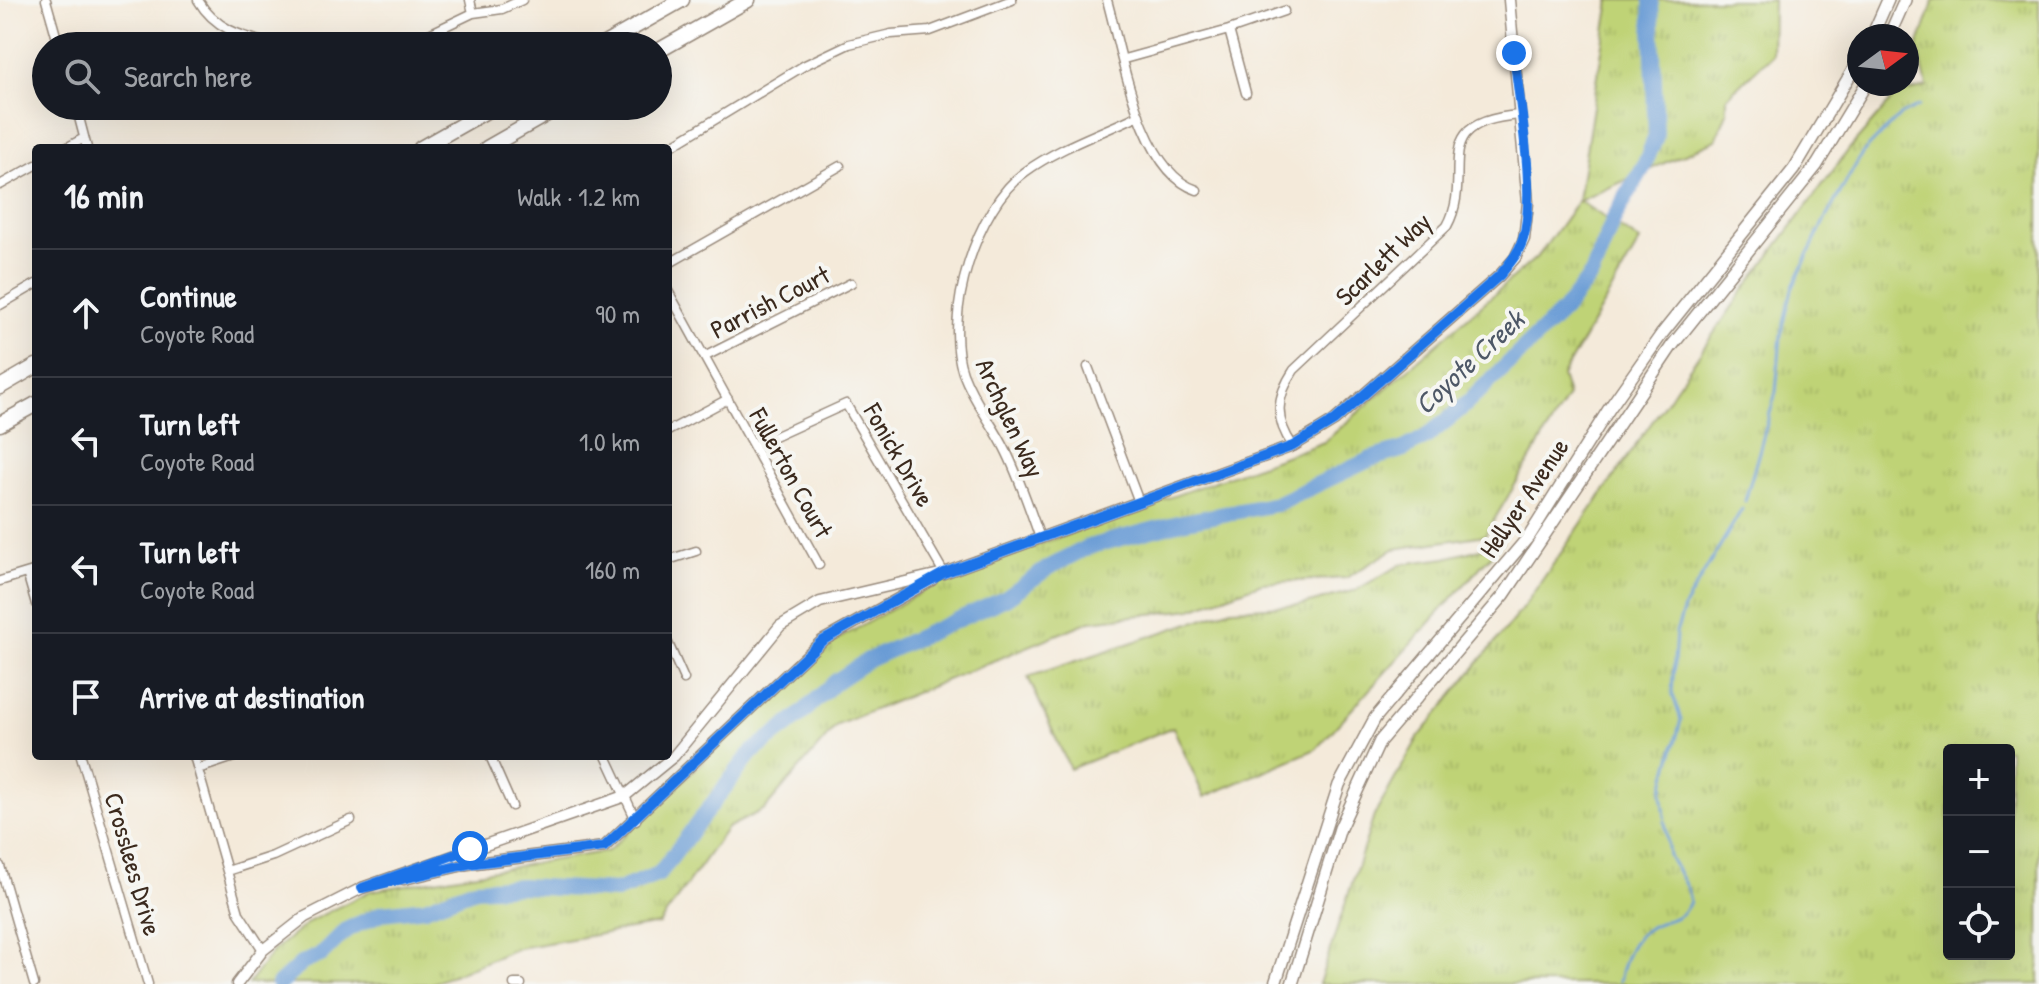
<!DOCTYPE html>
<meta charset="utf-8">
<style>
body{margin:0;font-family:"Patrick Hand",sans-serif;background:#20242c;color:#f1f3f6}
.controls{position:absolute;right:24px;bottom:24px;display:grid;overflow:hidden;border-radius:8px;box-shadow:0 8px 32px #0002}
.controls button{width:72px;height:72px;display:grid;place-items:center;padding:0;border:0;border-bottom:2px solid #363941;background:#171b24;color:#f1f3f6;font:40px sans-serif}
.compass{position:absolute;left:1847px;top:24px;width:72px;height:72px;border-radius:50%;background:#171b24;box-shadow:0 8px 32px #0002;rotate:75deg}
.stop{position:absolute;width:24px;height:24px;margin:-18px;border:6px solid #1a73e8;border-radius:50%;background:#fff}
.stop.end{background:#1a73e8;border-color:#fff;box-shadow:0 2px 8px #0008}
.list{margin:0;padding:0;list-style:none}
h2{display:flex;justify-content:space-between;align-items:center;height:104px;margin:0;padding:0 32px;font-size:34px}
h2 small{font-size:26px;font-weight:400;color:#9ea1a6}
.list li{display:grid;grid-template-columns:52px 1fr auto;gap:24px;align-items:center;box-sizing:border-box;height:128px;padding:0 32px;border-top:2px solid #363941}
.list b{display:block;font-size:30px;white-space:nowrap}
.list p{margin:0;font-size:26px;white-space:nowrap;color:#9ea1a6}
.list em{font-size:26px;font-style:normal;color:#9ea1a6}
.icon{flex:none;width:44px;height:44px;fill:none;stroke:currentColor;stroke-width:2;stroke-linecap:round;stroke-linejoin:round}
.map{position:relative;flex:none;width:2039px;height:984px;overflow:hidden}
.search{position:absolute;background:#171b24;box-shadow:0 8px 32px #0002;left:32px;top:32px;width:640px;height:88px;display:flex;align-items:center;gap:20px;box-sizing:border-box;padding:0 28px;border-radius:44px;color:#9ea1a6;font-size:30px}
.panel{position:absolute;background:#171b24;box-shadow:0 8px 32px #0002;left:32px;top:144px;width:640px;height:616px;border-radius:8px}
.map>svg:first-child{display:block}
.grass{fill:url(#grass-tufts);stroke:#7d7e4a;stroke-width:2;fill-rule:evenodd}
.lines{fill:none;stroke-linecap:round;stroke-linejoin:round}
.stream{stroke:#6b9cd5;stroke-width:3}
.river{stroke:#6b9cd5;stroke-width:16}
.minor-casing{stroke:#988a7c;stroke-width:11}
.tertiary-casing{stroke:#988a7c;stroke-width:13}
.secondary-casing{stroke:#988a7c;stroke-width:14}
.motorway-casing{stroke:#988a7c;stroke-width:17}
.minor{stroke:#fff;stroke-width:8}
.tertiary{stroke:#fff;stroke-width:10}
.secondary{stroke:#fff;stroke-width:11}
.motorway{stroke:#fff;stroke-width:14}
.route{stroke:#1a73e8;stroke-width:10}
.labels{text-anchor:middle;stroke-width:8;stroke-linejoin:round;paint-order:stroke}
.street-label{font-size:26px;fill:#3b2a1e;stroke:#f6f6f2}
.water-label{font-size:28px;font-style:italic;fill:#4e5867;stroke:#f6f6f2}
</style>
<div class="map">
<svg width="2039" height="984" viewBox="0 0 2039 984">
<defs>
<pattern id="grass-tufts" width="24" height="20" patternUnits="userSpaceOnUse" patternTransform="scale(2)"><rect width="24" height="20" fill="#bfd376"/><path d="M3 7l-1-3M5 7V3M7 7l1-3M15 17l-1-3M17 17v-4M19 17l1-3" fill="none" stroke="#a5b566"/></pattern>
</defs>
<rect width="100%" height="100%" fill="#f6f6f2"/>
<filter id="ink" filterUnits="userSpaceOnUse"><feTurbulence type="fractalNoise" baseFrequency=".0125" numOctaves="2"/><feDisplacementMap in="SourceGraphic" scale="16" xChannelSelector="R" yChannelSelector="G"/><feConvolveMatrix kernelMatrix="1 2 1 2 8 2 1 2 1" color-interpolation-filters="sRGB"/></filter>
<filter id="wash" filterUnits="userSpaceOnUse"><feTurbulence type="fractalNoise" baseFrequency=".006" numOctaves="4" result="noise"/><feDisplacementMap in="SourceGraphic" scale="32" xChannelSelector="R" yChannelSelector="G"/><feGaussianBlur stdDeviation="1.8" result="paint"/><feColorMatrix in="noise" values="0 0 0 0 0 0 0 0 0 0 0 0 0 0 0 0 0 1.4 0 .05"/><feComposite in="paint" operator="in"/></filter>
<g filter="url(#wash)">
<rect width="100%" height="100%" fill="#f4eada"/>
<path class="grass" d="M1610,0H1773L1772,55L1727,97V112L1716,140L1579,201L1640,241L1562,376L1568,396L1485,535L1394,549L1346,578L1262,583L1192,609L1090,621L837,725L765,809L727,828L659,924L518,948L431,984H248L274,950L310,921L370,891L608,851L824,647L948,577L1324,442L1539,255L1578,201Z
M1934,0H2039V984H1319L1374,816L1418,738L1522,609L1739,297L1850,148L1897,94L1927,87L1918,47ZM1949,750H2009V954H1949Z
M1502,543L1316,749L1204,797L1173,727L1070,769L1028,677L1232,609L1302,605L1356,590L1402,564L1446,558Z"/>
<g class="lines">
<path class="stream" d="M1745,501L1776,392L1781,335L1792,289L1824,221L1862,154L1899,116L1919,106
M1665,817L1662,792L1681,720L1672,692L1676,633L1685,605L1742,509
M1619,981C1624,960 1629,940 1649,928C1665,918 1681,922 1690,902L1687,888L1669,856L1665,821"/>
<path class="river" d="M279,984L302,963L321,955L346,930L382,913L425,908L475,889L522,886L616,891L659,874L751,753L795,720L835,682L868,660L1006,598L1048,568L1088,547L1182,522L1276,504L1371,459L1404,449L1426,437L1463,407L1563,311L1592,274L1615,216L1644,166L1656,136L1651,0"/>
</g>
</g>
<g filter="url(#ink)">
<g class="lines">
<defs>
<path id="minor" d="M46,0L59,46
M198,0C216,31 245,37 278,46
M470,0L473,13
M1107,0C1122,53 1140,172 1197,190
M1229,30L1246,93
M404,46L473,13L502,9L522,0
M1124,59L1229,30L1284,11
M76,106L87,148
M66,148L84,138
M668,148L805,65L849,44L891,34L930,31L1012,0
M0,185L36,165
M668,264L840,166
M668,291L819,565
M0,305L36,284
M706,356L851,283
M1088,367L1139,502
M668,431L728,399
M754,446L846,404L944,573
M1293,446C1274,419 1276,397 1294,370L1447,226C1476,174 1424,122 1520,115
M1040,538C1030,510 1020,480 1007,453C993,423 975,405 963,373C943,316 976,207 1025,172C1059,147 1102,133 1139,115
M668,560L696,551
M27,573L36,604
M0,581L36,570
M668,643L684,679
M81,756L148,984
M194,756L239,913L263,950
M490,756L512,806
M606,756L636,820
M198,769L237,756
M0,866L34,984
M227,871L273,856L351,820
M514,984H521"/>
<path id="tertiary" d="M404,879L468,864L604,847L822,641L932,580
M237,984L263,950L305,917L362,888L625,796L674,756L780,626L820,602L944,573L1293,446L1334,421L1500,275L1515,258L1524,239L1528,203L1509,0"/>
<path id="secondary" d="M1872,36L1888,0
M1889,36L1905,0
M1275,984L1339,785L1375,718L1530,535L1609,409L1661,335L1794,169L1859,60
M1292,984L1340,828L1380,741L1504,595L1671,347L1817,165L1866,84"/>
<path id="motorway" d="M601,46L682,0
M658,51L748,0
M421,148L495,106
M487,148L561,106
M0,387L36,366
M0,424L36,404"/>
</defs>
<use href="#minor" class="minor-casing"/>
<use href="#tertiary" class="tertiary-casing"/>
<use href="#secondary" class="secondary-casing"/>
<use href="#motorway" class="motorway-casing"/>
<use href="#minor" class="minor"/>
<use href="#tertiary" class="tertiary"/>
<use href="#secondary" class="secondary"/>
<use href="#motorway" class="motorway"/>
</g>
</g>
<g class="lines" filter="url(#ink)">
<path class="route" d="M470,849L362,888L468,864L604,847L822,641L944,573L1293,446L1334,421L1500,275C1509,264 1519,253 1523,239C1537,194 1519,102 1514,53"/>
</g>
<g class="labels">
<g class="street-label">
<text transform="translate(1383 259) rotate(-44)" y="9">Scarlett Way</text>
<text transform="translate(770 302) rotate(-27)" y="9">Parrish Court</text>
<text transform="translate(1010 418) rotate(65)" y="9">Archglen Way</text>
<text transform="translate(899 455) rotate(60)" y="9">Fonick Drive</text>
<text transform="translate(791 473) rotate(61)" y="9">Fullerton Court</text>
<text transform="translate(1524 498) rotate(-56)" y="9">Hellyer Avenue</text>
<text transform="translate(133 864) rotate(74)" y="9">Crosslees Drive</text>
</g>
<g class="water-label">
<text transform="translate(1469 362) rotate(-43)" y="10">Coyote Creek</text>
</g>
</g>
</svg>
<div class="controls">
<button>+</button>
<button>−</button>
<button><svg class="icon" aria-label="locate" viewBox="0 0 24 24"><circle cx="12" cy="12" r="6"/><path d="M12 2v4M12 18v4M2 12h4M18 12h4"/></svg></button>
</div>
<svg class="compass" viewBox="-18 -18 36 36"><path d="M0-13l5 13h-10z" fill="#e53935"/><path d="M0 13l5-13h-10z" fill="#9ea1a6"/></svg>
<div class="stop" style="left:470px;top:849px"></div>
<div class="stop end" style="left:1514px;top:53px"></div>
<div class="search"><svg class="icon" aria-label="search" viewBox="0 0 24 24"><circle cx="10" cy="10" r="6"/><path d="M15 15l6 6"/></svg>Search here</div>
<section class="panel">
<h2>16 min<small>Walk · 1.2 km</small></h2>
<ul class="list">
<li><svg class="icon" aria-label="ahead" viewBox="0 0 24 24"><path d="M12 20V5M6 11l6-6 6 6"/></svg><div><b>Continue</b><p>Coyote Road</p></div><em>90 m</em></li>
<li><svg class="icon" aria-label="left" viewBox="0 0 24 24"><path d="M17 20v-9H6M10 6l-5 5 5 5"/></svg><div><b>Turn left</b><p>Coyote Road</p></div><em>1.0 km</em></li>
<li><svg class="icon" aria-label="left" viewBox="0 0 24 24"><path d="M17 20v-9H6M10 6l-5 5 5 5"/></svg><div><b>Turn left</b><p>Coyote Road</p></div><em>160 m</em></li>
<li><svg class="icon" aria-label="arrive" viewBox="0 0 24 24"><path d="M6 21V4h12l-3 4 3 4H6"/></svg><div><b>Arrive at destination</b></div></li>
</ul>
</section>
</div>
